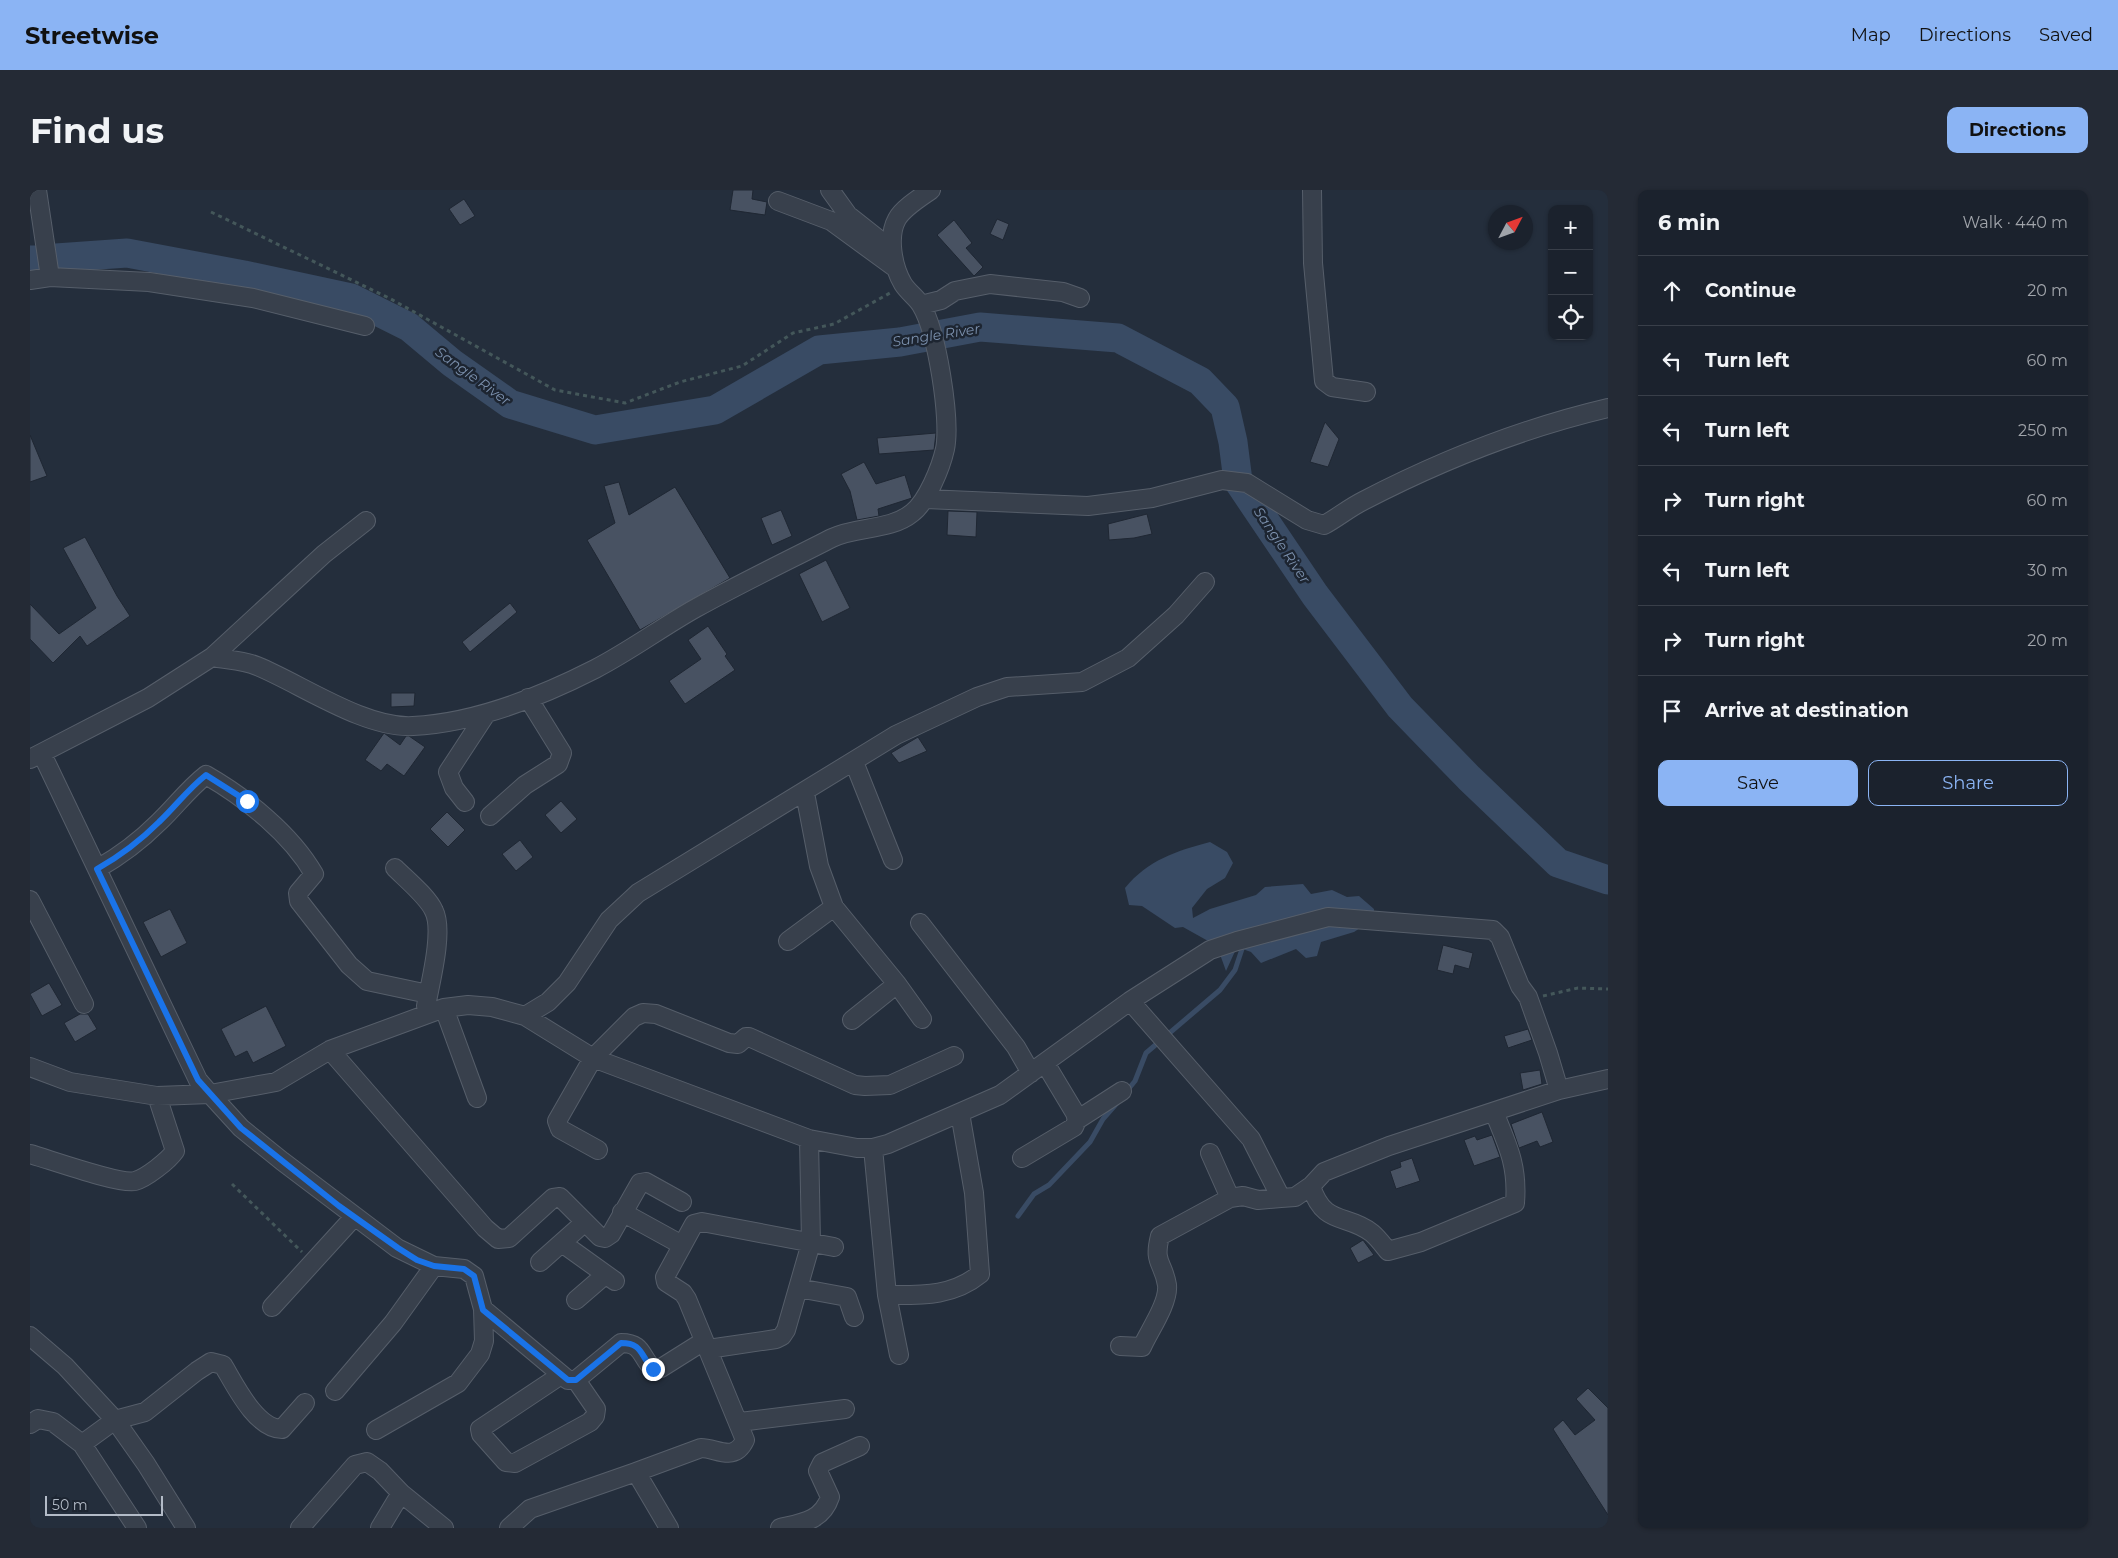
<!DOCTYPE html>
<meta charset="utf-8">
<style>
body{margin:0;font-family:Montserrat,sans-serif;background:#242a35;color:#f1f3f6}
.controls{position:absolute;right:15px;top:15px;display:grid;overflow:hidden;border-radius:10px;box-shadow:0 1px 4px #0004}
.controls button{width:45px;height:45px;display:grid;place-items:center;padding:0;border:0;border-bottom:1px solid #393f49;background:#1b222d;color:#f1f3f6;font:25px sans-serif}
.compass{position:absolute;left:1458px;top:15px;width:45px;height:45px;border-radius:50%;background:#1b222d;box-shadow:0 1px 4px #0004;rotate:49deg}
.scale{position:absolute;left:15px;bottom:12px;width:118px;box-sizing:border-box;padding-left:5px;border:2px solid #b3bbc7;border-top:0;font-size:14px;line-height:18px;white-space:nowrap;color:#b3bbc7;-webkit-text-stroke:4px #1d2531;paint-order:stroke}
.stop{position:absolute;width:15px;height:15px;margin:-11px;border:4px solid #1a73e8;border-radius:50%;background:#fff}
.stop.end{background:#1a73e8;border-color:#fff;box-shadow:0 1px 5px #0008}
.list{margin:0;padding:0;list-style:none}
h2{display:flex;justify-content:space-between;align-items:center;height:65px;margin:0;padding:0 20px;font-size:21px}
h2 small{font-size:16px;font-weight:400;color:#a0a4aa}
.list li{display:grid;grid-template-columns:32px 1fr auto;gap:15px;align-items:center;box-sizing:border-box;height:70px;padding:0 20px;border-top:1px solid #393f49}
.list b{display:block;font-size:19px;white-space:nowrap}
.list em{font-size:16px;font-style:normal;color:#a0a4aa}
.actions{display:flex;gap:10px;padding:15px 20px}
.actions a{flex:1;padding:11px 0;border:1px solid #8bb4f4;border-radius:10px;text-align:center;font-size:18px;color:#8bb4f4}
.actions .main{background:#8bb4f4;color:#111}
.icon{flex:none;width:28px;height:28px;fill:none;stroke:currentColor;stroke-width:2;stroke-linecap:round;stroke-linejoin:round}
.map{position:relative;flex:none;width:1578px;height:1338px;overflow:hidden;border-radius:10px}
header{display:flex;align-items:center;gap:30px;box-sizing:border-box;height:70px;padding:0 25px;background:#8bb4f4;color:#111}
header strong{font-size:24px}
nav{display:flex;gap:28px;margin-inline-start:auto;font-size:18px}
.intro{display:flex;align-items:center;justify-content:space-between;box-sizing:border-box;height:120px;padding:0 30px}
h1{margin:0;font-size:35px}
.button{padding:12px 22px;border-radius:10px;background:#8bb4f4;color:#111;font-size:18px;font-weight:700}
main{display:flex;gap:30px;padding:0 30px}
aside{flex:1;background:#1b222d;border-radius:10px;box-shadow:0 1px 4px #0004}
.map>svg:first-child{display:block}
.water{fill:#394b64}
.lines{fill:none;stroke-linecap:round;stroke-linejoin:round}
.stream{stroke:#394b64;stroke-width:5}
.river{stroke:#394b64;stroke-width:29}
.building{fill:#485262;stroke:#1f2733}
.minor-casing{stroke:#565e6a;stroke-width:20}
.path{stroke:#44575a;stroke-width:3;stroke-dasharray:4 4;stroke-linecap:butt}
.minor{stroke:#38404c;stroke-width:18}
.route{stroke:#1a73e8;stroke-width:6}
.labels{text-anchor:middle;stroke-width:5;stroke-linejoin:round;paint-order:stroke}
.water-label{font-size:14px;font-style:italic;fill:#7c91ae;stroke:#1d2531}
</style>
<header>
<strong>Streetwise</strong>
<nav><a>Map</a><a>Directions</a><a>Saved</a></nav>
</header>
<div class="intro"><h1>Find us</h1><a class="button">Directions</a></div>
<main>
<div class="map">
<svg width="1578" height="1338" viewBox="0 0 1578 1338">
<rect width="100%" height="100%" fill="#242e3c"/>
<path class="water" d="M1180,652L1197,662L1203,673L1195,688L1177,699L1162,718L1163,728L1180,719L1226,705L1235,697L1273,694L1281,704L1302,700L1317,707L1329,706L1344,719L1343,738L1333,736L1324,742L1291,752L1287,766L1276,768L1266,759L1231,773L1221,762L1207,757L1196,781L1187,756L1153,737L1145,738L1112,716L1099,715L1095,698C1118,670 1146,661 1180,652Z"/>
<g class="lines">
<path class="stream" d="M1096,902L1105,891L1116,863L1190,800L1205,780L1212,759
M988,1026L1004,1004L1019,995L1060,952L1073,929L1087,913"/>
<path class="river" d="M26,68L97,63L214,85L321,108L379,137L422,173L480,214L565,240L685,220L789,160L870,152L950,137L1088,148L1170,191L1195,217L1203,252L1208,291L1285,405L1370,517L1439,588L1528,673L1578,690
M0,70H7"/>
</g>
<path class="building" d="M703,0H723L722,9L737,12L735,25L700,20Z
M434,9L445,26L430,35L419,19Z
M967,29L979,34L973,50L960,44Z
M924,30L942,53L936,58L953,77L944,86L907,45Z
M1295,232L1309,249L1298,277L1280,272Z
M906,243L904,260L849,264L847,248Z
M0,245L17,286L0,292Z
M834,272L846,294L875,285L882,308L848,319L849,326L827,330L820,301L811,284Z
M589,292L599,325L645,297L700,388L610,440L557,350L585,333L574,296Z
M751,320L762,346L742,355L731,328Z
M918,321L947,322L946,347L917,345Z
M1117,324L1122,344L1104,348L1079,350L1078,334Z
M55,347L87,406L100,426L57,456L50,446L23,473L0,449V414L29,444L66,418L33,358Z
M796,370L820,418L792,432L769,384Z
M480,413L487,422L440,462L432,452Z
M678,436L697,464L695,466L705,480L655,514L639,491L671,469L658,450Z
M361,503H385L384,516L361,517Z
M354,543L370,555L376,546H379L395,557L374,586L357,574L351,581L335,570Z
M888,547L897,561L869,573L861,563Z
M531,611L547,629L531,643L515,625Z
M417,622L435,640L418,657L400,639Z
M490,650L503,667L486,681L472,664Z
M140,719L157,753L131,767L113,732Z
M1413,755L1443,763L1439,779L1425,775L1423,784L1407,780Z
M19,793L32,815L12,826L0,804Z
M236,816L256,856L223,873L217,861L205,867L191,839Z
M50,824H58L67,839L45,852L34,833Z
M1498,839L1502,850L1478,858L1474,846Z
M1510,880L1512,894L1493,900L1490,883Z
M1512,922L1523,952L1510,957L1507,951L1489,958L1481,934Z
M1462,945L1470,967L1444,976L1434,950L1445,946L1447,950Z
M1382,968L1390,991L1366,999L1360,981L1371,977L1370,972Z
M1333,1050L1344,1065L1328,1073L1320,1058Z
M1558,1198L1578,1218V1325L1523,1239L1533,1230L1545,1245L1565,1230L1546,1209Z"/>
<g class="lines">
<defs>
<path id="minor" d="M7,0L20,87
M800,0L818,25L861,59
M1282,0L1283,73L1294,191L1302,197L1336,202
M748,11L801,31L864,77
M0,90L20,87L119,92L223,108L335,136
M891,115L911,110L925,101L960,94L1033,102L1050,108
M896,309L1058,316L1122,308L1192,290L1217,293L1277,330L1294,335C1307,328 1319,318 1333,311C1410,271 1493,238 1578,218
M182,467L294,364L336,331
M12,564L168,890L180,904L211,938L252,971L367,1058L404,1076L434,1079L444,1086L453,1119L538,1190H546L591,1153C613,1153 610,1166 623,1179L631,1178L674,1151
M0,569L118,508L182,467C196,470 213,470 227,476C271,494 335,539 383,536C445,533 510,507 565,479C600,461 632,437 666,418C711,393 757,371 802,348C826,336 860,341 882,323C897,312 911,277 915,259C921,230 907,141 891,115C887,108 878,102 873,94C863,77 857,47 867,29C873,18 891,7 901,0
M824,572L863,670
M775,603L789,676L804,717L867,794L892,829
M435,612L424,598L418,582L456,524
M460,626L495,595L528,574L532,563L498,508
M365,678C376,689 398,707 404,721C414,741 400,794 396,816
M67,679C90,666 110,651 129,632C145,617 158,599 176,585C216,608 261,644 284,684L268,703L269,711L319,775L337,791L398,804
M0,710L54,814
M890,733L986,857L1001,883
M758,751L804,717
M1100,811L1221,949L1251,1008L1265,1007L1281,996L1294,982L1359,956L1529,900L1578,889
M414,818L447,908
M495,826L518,812L537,793L579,730L608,703L866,545L947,507L977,497L1052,492L1098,468L1146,425L1175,392
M822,830L867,794
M300,860L455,1038L468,1049L479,1048L523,1008L530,1007L570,1047L575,1048L581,1044L610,993L616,992L652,1012
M0,877L40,892L127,906L180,904L246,892L300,860L414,818L438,815L462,817L495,826L563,868L779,949L827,958H843L858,954L970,905L1100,811L1180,760L1207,751L1298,727L1463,740L1470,747L1490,796L1498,807L1518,863L1529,900
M1047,930L1092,901
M843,958L857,1105L869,1165
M568,960L530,939L527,931L563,868L604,827L613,823L626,824L699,853L708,854L716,847H719L825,895L835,896L860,895L924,866
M1180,963L1200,1008
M0,964C18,969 91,995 105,991C116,988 138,971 145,961L127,906
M992,968L1044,937L1047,930L1045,923L1015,873
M1281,996C1294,1037 1317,1023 1342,1043C1348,1048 1353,1055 1358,1061L1391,1052L1485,1013C1488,976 1478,956 1464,922
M592,1022L652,1055
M532,1053L585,1091
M510,1072L555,1032
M768,1098L817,1107L824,1127
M857,1105C890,1105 922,1107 950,1084L944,1003L930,923
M546,1110L575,1085
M242,1117L324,1027
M0,1146L35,1176L85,1230L115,1222L167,1181L181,1172L193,1175C205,1195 226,1239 252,1239L275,1213
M1090,1156L1112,1157C1119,1141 1139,1113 1137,1095C1133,1071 1123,1074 1130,1046L1200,1008L1213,1006L1228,1010L1251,1008
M678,1159L746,1149L752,1146L756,1140L781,1053L779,949
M531,1185L450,1239L451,1244L476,1272L485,1273L560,1232L565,1226L566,1219L546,1190
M305,1201L363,1133L404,1076
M710,1232L815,1219
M0,1234L8,1229L23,1232L52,1254L85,1230L116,1274L156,1338
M346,1240L428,1193L450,1164L454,1151L453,1119
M52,1254L107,1338
M606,1282L671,1258C687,1258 704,1273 715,1250L657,1109L653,1103L636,1092L635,1087L664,1034L672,1032L804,1057
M270,1338L325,1275L337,1272L350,1281L371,1303L414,1338
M350,1338L371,1303
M479,1338L500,1319L606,1282L639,1338
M750,1338C772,1333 792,1331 800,1307L788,1281L792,1273L830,1256"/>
</defs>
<use href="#minor" class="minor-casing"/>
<path class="path" d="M181,22L359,108L525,200L595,213L650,192L712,176L763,143L804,134L860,103
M1513,806L1548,798L1578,799
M202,994L272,1062"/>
<use href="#minor" class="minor"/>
</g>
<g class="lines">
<path class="route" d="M217,611L176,585C158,599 145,617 129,632C110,651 90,666 67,679L168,890L211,938L309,1016L368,1058L387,1070L404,1076L434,1079L444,1086L453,1120L538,1190H546L591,1153C613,1153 610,1166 623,1179"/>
</g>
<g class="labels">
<g class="water-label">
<text transform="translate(906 145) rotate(-9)" y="5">Sangle River</text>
<text transform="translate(443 186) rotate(36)" y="5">Sangle River</text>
<text transform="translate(1252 355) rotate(56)" y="5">Sangle River</text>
</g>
</g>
</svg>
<div class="controls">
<button>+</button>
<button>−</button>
<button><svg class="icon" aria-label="locate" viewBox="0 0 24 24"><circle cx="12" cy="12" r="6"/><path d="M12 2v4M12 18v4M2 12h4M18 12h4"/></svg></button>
</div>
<svg class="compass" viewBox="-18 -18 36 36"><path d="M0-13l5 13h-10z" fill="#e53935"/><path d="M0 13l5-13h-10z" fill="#a0a4aa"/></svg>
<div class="scale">50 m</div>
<div class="stop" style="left:217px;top:611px"></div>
<div class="stop end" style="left:623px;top:1179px"></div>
</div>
<aside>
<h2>6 min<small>Walk · 440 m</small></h2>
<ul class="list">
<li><svg class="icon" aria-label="ahead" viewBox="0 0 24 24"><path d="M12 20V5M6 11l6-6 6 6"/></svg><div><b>Continue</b></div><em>20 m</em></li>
<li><svg class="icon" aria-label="left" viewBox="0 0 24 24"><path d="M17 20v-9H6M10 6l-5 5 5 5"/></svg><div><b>Turn left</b></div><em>60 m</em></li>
<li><svg class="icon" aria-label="left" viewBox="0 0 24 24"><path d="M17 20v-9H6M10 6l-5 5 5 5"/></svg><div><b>Turn left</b></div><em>250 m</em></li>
<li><svg class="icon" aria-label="right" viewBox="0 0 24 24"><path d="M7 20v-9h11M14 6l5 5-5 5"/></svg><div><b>Turn right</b></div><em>60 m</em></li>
<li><svg class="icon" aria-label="left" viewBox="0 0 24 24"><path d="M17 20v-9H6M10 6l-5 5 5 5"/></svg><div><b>Turn left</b></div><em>30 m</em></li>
<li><svg class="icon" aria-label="right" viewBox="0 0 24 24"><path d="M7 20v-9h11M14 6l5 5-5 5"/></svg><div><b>Turn right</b></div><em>20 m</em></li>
<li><svg class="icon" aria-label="arrive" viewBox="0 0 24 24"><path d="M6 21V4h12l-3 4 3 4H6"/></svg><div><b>Arrive at destination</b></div></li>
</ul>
<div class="actions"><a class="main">Save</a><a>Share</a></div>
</aside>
</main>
